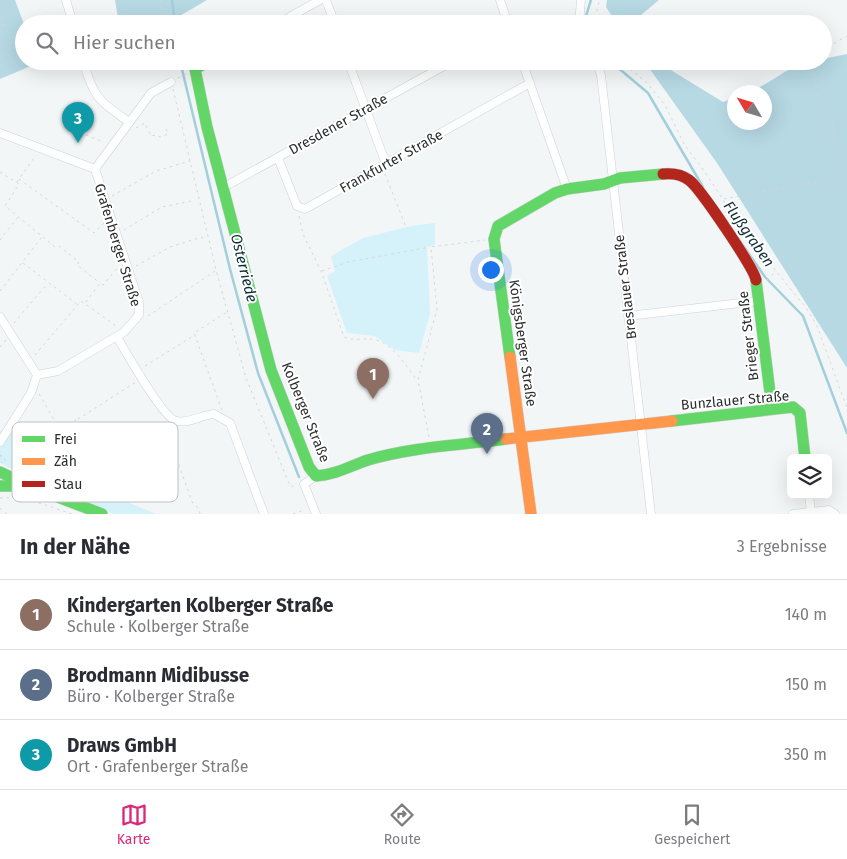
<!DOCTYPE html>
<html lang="de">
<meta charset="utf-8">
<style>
body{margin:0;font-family:"Fira Sans",sans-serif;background:#f2f2f3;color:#2b2b33}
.controls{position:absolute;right:15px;bottom:15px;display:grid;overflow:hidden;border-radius:8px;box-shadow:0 5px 20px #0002}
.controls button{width:45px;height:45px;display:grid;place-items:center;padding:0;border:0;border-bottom:1px solid #e1e1e2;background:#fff;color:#2b2b33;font:25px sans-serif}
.compass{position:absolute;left:727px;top:85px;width:45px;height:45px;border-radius:50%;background:#fff;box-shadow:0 5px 20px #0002;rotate:308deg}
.you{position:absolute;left:490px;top:269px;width:18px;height:18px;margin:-12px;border:4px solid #fff;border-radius:50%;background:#1a73e8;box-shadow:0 0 0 8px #1a73e833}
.badge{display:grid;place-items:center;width:32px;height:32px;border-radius:50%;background:#db2777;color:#fff;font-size:16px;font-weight:700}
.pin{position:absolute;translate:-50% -41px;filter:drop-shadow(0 1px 2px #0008)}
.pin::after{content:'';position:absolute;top:26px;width:18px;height:15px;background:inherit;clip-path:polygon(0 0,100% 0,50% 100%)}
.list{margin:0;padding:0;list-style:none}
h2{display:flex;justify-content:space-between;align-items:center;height:65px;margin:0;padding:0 20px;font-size:21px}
h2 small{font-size:16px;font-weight:400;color:#7c7c81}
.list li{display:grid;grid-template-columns:32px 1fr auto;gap:15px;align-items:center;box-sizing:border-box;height:70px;padding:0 20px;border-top:1px solid #e1e1e2}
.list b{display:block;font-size:19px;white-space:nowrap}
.list p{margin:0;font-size:16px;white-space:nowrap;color:#7c7c81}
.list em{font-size:16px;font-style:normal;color:#7c7c81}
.icon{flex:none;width:28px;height:28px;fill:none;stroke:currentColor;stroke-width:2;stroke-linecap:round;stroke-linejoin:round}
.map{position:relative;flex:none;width:847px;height:514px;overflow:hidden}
.search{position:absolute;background:#fff;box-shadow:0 5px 20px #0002;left:15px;right:15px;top:15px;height:55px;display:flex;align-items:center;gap:12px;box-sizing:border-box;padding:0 18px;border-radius:28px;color:#7c7c81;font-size:19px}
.sheet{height:275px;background:#fff}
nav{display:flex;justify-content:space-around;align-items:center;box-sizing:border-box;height:70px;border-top:1px solid #e1e1e2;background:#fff;font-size:14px;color:#7c7c81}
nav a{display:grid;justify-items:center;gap:2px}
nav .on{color:#db2777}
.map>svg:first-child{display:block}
.green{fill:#d5f1fa}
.forest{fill:#b6d9e4}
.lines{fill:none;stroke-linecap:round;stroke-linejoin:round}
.stream{stroke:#a3cfdc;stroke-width:2.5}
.street-casing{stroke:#cfd1d2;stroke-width:9}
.fast-casing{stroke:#cfd1d2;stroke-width:12}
.slow-casing{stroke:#cfd1d2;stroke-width:12}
.jam-casing{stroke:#cfd1d2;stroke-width:12}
.path{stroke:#d6d6d6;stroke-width:1;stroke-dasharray:2.5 4;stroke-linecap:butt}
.street{stroke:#fdfefe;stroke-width:8}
.fast{stroke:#63d668;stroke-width:11}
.slow{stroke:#ff974d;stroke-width:11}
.jam{stroke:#b3261e;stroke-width:11}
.labels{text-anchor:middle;stroke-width:4;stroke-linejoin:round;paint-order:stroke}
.street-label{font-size:14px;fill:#2d2f2f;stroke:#fff}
.water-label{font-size:15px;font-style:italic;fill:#102e37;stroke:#fff}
.key{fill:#fff;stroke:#c0c1c1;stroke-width:1}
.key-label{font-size:14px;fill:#2d2f2f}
</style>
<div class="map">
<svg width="847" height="514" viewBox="0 0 847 514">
<rect width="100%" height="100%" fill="#f3f6f7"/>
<path class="green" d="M435,223V245L427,247L430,314L419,353L395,350L375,336L347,333L327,276L335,271L331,256L363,238L411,226Z
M0,431H19L39,461L63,475L156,514H114L43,485L0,463Z"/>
<path class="forest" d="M0,0H15L24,24V61L38,63L0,79Z
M115,0H207L166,24H119Z
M607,0H659L635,20L637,24H617L606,7Z
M847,54V368L717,163L644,61H656L723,102L734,98V122H764V92H748C777,82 789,61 823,61V59Z"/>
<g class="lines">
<path class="stream" d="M172,0L175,24
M587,24L586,16L591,0
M180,61L230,269L258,373L299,477
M610,61L648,93L703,187
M724,218L765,277L803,316L847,433"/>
<defs>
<path id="street" d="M66,0L73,24
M326,0L335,24
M500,0L508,24
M277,24L320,0
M579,24L581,0
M83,61C94,98 98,100 129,122
M348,61L386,164
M522,61L567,189
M596,61L601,75L651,514
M0,133L95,169L139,302V315L124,332L58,371L37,375
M278,158L297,206L305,209L530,83
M95,169L151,93L171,82
M224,187L453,61
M628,316L758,301
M0,317L37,375L31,393L0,442
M117,337C126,352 163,418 176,421C188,424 202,415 214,414L230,423L264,514
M316,476L304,484L316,514
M809,495L811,512L829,510L835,514
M793,514L811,512"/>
<path id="fast" d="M209,61L195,69L207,127L271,370L309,467L316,476C335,475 350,466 368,460C412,447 461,445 506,439
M756,280L772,409
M510,357L494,239L498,226L555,193L567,189L604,184L620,178L663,174
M672,421L793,407L800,413L805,458
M0,472L29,486L102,514
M0,486H22"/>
<path id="slow" d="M510,357L531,514
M506,439L672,421"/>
<path id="jam" d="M663,174C673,173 681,174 689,180C700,188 754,268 756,280"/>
</defs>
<use href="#street" class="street-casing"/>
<use href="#fast" class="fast-casing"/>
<use href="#slow" class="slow-casing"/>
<use href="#jam" class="jam-casing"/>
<path class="path" d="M160,0L163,24
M0,18L12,42L6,64L0,67
M598,24L597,8L600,0
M823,50L847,36
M168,61L170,73
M620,61L646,82L665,105L684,144L707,175L744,232L807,309L817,326L847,408
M815,61L812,66L818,98L832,120L836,146L847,177
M178,78L186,74
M173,89L216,270L246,378L290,486H296
M136,128L145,123L151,136L156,135L160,137L168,134L165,126
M86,135L104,142
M0,172L19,184L5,206L55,247L59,246L79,262L77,265L100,283
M385,174L406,227
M19,179L94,233L104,223
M17,182L36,155
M112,196L156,171L190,161
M724,199L846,176
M299,216L303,234L321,271L344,337C355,342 364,337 376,340C393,344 406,366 416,379
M124,230L162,207L191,201
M0,240L17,218
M23,263L78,305
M136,266L170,247L202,237L203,240
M322,271L348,262L430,247
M767,280L776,271
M0,291L41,238
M86,302L100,283L103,285L118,267
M148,316L215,271
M14,323L47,284
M0,347L6,340
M35,355L81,301L116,326
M145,366L195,335
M39,394L60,430L77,419L103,464L165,424
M222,410L194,333L227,312
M78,419L136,382
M173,428L169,436L192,502L199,509L200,514
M429,437L418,380L437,309L431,247L485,240
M124,451L142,479
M0,455L4,457L6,463
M0,455L2,463
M133,465L171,443
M0,498C25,496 48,506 72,514
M0,508L7,514
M293,514L304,510"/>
<use href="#street" class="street"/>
<use href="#fast" class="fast"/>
<use href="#slow" class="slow"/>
<use href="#jam" class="jam"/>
</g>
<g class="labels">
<g class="street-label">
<text transform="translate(338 124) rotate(-29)" y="5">Dresdener Straße</text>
<text transform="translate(391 161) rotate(-29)" y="5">Frankfurter Straße</text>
<text transform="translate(118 245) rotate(73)" y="5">Grafenberger Straße</text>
<text transform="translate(625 287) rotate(-97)" y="5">Breslauer Straße</text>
<text transform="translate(748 336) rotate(-97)" y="5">Brieger Straße</text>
<text transform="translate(523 343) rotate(82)" y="5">Königsberger Straße</text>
<text transform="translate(735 400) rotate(-5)" y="5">Bunzlauer Straße</text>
<text transform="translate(306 412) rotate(68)" y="5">Kolberger Straße</text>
</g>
<g class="water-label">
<text transform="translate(749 234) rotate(55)" y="5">Flußgraben</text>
<text transform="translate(244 268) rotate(76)" y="5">Osterriede</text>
</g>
</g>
<rect x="12" y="422" width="166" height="80" rx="8" class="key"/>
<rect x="22" y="436" width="23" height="6" fill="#63d668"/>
<rect x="22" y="458" width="23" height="7" fill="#ff974d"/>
<rect x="22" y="481" width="23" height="6" fill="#b3261e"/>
<g class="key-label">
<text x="54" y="444">Frei</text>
<text x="54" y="466">Zäh</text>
<text x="54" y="489">Stau</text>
</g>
</svg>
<div class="controls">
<button><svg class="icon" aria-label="layers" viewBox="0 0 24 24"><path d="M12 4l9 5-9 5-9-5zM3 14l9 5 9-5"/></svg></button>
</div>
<svg class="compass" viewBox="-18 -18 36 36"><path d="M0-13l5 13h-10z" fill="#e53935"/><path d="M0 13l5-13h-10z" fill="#7c7c81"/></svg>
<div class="you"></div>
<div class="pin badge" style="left:373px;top:399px;background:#8d6e63">1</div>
<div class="pin badge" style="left:487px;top:454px;background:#5c6f8a">2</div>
<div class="pin badge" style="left:78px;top:143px;background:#0f9aa8">3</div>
<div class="search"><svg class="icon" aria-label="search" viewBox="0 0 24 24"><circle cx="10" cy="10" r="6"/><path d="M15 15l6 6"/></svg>Hier suchen</div>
</div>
<section class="sheet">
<h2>In der Nähe<small>3 Ergebnisse</small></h2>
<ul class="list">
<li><span class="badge" style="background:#8d6e63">1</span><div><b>Kindergarten Kolberger Straße</b><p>Schule · Kolberger Straße</p></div><em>140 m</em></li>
<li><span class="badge" style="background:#5c6f8a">2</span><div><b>Brodmann Midibusse</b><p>Büro · Kolberger Straße</p></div><em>150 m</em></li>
<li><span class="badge" style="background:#0f9aa8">3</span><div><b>Draws GmbH</b><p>Ort · Grafenberger Straße</p></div><em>350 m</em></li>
</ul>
</section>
<nav>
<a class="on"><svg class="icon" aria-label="map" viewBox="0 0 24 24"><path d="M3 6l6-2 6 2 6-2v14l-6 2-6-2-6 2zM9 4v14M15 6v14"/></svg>Karte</a>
<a><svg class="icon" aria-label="directions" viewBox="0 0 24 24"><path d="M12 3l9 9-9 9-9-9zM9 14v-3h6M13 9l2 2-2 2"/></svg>Route</a>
<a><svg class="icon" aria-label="saved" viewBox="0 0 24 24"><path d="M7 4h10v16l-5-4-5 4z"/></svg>Gespeichert</a>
</nav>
